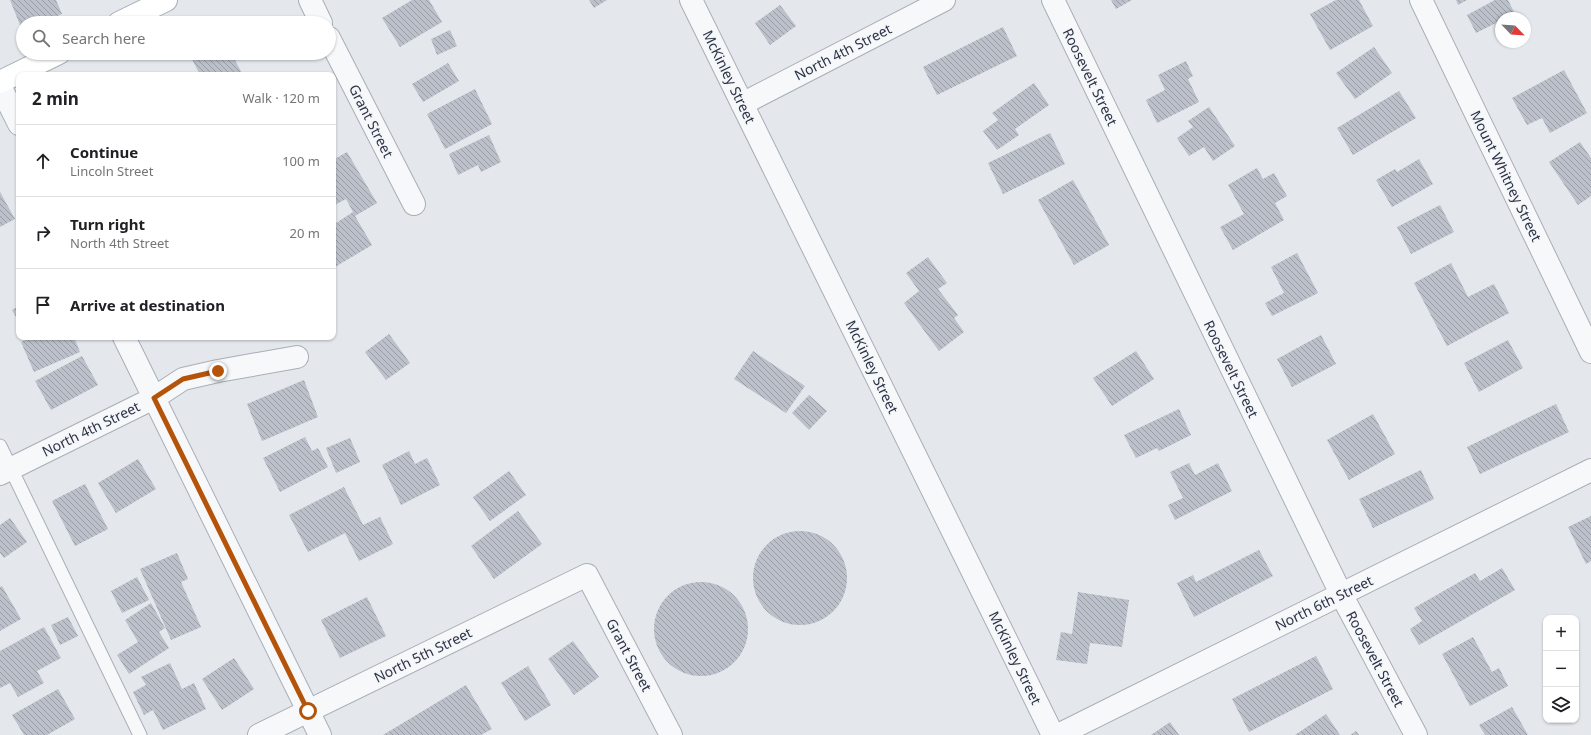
<!DOCTYPE html>
<meta charset="utf-8">
<style>
body{margin:0;font-family:"Noto Sans",sans-serif;background:#f6f6f6;color:#202124}
.controls{position:absolute;right:12px;bottom:12px;display:grid;overflow:hidden;border-radius:8px;box-shadow:0 1px 3px #0004}
.controls button{width:36px;height:36px;display:grid;place-items:center;padding:0;border:0;border-bottom:1px solid #e0e0e0;background:#fff;color:#202124;font:20px sans-serif}
.compass{position:absolute;left:1495px;top:12px;width:36px;height:36px;border-radius:50%;background:#fff;box-shadow:0 1px 3px #0004;rotate:115deg}
.stop{position:absolute;width:12px;height:12px;margin:-9px;border:3px solid #b45309;border-radius:50%;background:#fff}
.stop.end{background:#b45309;border-color:#fff;box-shadow:0 1px 4px #0008}
.list{margin:0;padding:0;list-style:none}
h2{display:flex;justify-content:space-between;align-items:center;height:52px;margin:0;padding:0 16px;font-size:17px}
h2 small{font-size:13px;font-weight:400;color:#757577}
.list li{display:grid;grid-template-columns:26px 1fr auto;gap:12px;align-items:center;box-sizing:border-box;height:72px;padding:0 16px;border-top:1px solid #e0e0e0}
.list b{display:block;font-size:15px;white-space:nowrap}
.list p{margin:0;font-size:13px;white-space:nowrap;color:#757577}
.list em{font-size:13px;font-style:normal;color:#757577}
.icon{flex:none;width:22px;height:22px;fill:none;stroke:currentColor;stroke-width:2;stroke-linecap:round;stroke-linejoin:round}
.map{position:relative;flex:none;width:1591px;height:735px;overflow:hidden}
.search{position:absolute;background:#fff;box-shadow:0 1px 3px #0004;left:16px;top:16px;width:320px;height:44px;display:flex;align-items:center;gap:10px;box-sizing:border-box;padding:0 14px;border-radius:22px;color:#757577;font-size:15px}
.panel{position:absolute;background:#fff;box-shadow:0 1px 3px #0004;left:16px;top:72px;width:320px;height:268px;border-radius:8px}
.map>svg:first-child{display:block}
.building{fill:url(#building-back-hatch)}
.lines{fill:none;stroke-linecap:round;stroke-linejoin:round}
.lane-casing{stroke:#a9aeb7;stroke-width:15}
.street-casing{stroke:#a9aeb7;stroke-width:24}
.secondary-casing{stroke:#a9aeb7;stroke-width:24}
.lane{stroke:#f7f8fa;stroke-width:13}
.street{stroke:#f7f8fa;stroke-width:22}
.secondary{stroke:#fff;stroke-width:22}
.route{stroke:#b45309;stroke-width:5}
.labels{text-anchor:middle;stroke-width:3;stroke-linejoin:round;paint-order:stroke}
.street-label{font-size:14px;fill:#2b3445;stroke:#f4f6f9}
</style>
<div class="map">
<svg width="1591" height="735" viewBox="0 0 1591 735">
<defs>
<pattern id="building-back-hatch" width="6" height="6" patternUnits="userSpaceOnUse"><rect width="6" height="6" fill="#bbc0ca"/><path d="M-1 5l2 2M0 0l6 6M5-1l2 2" fill="none" stroke="#989da6"/></pattern>
</defs>
<rect width="100%" height="100%" fill="#e4e7ec"/>
<path class="building" d="M10,0H56L62,14L40,23H23V30H22Z
M412,0H429L442,22L400,47L382,18Z
M589,0H607L594,8Z
M1111,0H1132L1116,9Z
M1336,0H1359L1373,26L1330,50L1310,14Z
M1456,0H1467L1458,5Z
M1495,0H1508L1517,18H1501V32L1496,23L1476,33L1467,15Z
M780,5L796,26L770,45L755,23Z
M1003,27L1017,56L937,95L923,67Z
M450,30L457,46L437,55L431,39Z
M1374,47L1392,73L1355,99L1336,73Z
M189,53H231L243,75H200Z
M1186,61L1193,76L1188,79L1199,102L1157,123L1146,100L1165,90L1158,75Z
M448,63L459,81L423,102L412,84Z
M1564,70L1587,113L1550,133L1542,118L1527,125L1512,98Z
M1034,83L1049,105L1015,129L1019,135L997,150L983,131L998,120L992,113Z
M475,89L492,124L445,149L427,114Z
M1399,91L1416,118L1353,155L1337,128Z
M1209,107L1235,146L1213,161L1204,147L1189,156L1177,138L1193,127L1188,121Z
M1050,133L1065,164L1003,194L988,163Z
M489,135L501,162L481,172L478,165L458,175L449,154Z
M1580,142L1591,158V196L1578,205L1549,162Z
M347,152L377,203L355,216L372,245L335,267L333,263V225L353,212L346,199L333,206V160Z
M1419,159L1433,184L1392,207L1376,180L1395,169L1397,172Z
M1257,168L1263,179L1274,173L1287,196L1275,203L1284,220L1233,250L1220,227L1244,214L1228,185Z
M1073,180L1109,245L1074,265L1038,200Z
M0,192L15,219L0,227Z
M1440,205L1454,232L1411,254L1397,227Z
M1297,253L1318,293L1272,316L1265,303L1284,293L1271,267Z
M928,257L947,283L938,289L958,315L954,318L964,332L939,351L904,303L919,291L906,273Z
M1451,263L1468,297L1494,284L1509,313L1447,346L1414,283Z
M19,306V322L12,310Z
M389,334L410,363L386,380L365,352Z
M1321,335L1336,364L1292,387L1277,359Z
M32,337H74L80,352L34,372L21,342Z
M1508,340L1523,368L1479,392L1464,363Z
M753,351L805,386L786,413L734,379Z
M1136,351L1154,379L1112,406L1093,378Z
M82,356L98,385L51,410L35,381Z
M304,380L318,417L262,441L247,404Z
M809,395L827,411L809,430L792,413Z
M1556,404L1569,432L1480,474L1467,447Z
M1179,409L1191,435L1159,451L1157,448L1136,458L1124,435Z
M1373,414L1395,454L1349,480L1327,440Z
M305,437L312,451L318,448L328,467L280,492L263,458Z
M350,438L360,462L336,473L326,448Z
M409,451L415,464L427,458L440,485L401,505L382,465Z
M138,459L156,489L116,513L98,483Z
M1189,463L1195,475L1218,463L1232,491L1175,520L1168,505L1183,498L1170,472Z
M1421,470L1434,499L1373,528L1359,499Z
M509,471L526,495L490,521L473,497Z
M85,484L108,529L75,546L52,501Z
M344,487L363,525L380,517L393,544L359,561L345,533L308,552L289,515Z
M518,511L542,544L494,579L471,546Z
M1591,516V561L1586,564L1568,527Z
M10,518L27,542L4,558L0,553V525Z
M753 578a47 47 0 1 1 94 0a47 47 0 1 1-94 0Z
M1259,550L1273,576L1194,617L1177,583L1193,575L1196,582Z
M177,553L188,579L181,582L201,627L171,640L140,569Z
M1502,568L1515,590L1419,645L1410,629L1422,621L1414,608L1475,573L1480,581Z
M137,577L149,600L122,613L111,591Z
M654 629a47 47 0 1 1 94 0a47 47 0 1 1-94 0Z
M2,586L21,619L0,631V587Z
M1078,592L1129,600L1122,647L1090,643L1087,664L1056,660L1061,632L1072,634Z
M367,597L386,636L340,658L321,620Z
M151,603L165,628L159,632L169,648L129,674L117,655L138,642L125,620Z
M68,617L78,636L60,645L51,625Z
M44,627L61,658L37,671L44,683L18,697L10,683L0,688V651Z
M1473,637L1492,672L1499,668L1508,686L1470,706L1442,654Z
M573,641L599,677L574,695L548,659Z
M1316,656L1333,689L1249,732L1232,699Z
M234,658L254,689L222,710L202,679Z
M170,663L182,689L194,683L206,709L163,730L153,710L144,715L133,692L146,685L141,677Z
M528,666L551,705L525,721L501,683Z
M466,685L492,729L481,735H383Z
M58,689L75,719L47,735H24L12,715Z
M1512,707L1528,735H1485L1479,725Z
M1326,714L1340,735H1295Z
M1170,722L1179,735H1151Z
M1356,731L1359,735H1350Z"/>
<g class="lines">
<defs>
<path id="lane" d="M0,446L140,735"/>
<path id="street" d="M310,0L321,23
M691,0L1053,735
M1053,0L1341,594L1416,735
M1421,0L1591,352
M329,38L414,204
M0,86L19,124
M742,104L944,0
M124,337L320,735
M0,474L154,398L183,379L218,371L297,357
M259,735L587,575L671,735
M1058,735L1591,470"/>
<path id="secondary" d="M119,23L166,0
M0,82L59,53"/>
</defs>
<use href="#lane" class="lane-casing"/>
<use href="#street" class="street-casing"/>
<use href="#secondary" class="secondary-casing"/>
<use href="#lane" class="lane"/>
<use href="#street" class="street"/>
<use href="#secondary" class="secondary"/>
</g>
<g class="lines">
<path class="route" d="M218,371L183,379L154,398L308,711"/>
</g>
<g class="labels">
<g class="street-label">
<text transform="translate(843 52) rotate(-27)" y="5">North 4th Street</text>
<text transform="translate(729 77) rotate(64)" y="5">McKinley Street</text>
<text transform="translate(1090 77) rotate(64)" y="5">Roosevelt Street</text>
<text transform="translate(371 121) rotate(63)" y="5">Grant Street</text>
<text transform="translate(1506 176) rotate(64)" y="5">Mount Whitney Street</text>
<text transform="translate(872 367) rotate(64)" y="5">McKinley Street</text>
<text transform="translate(1231 369) rotate(64)" y="5">Roosevelt Street</text>
<text transform="translate(91 429) rotate(-26)" y="5">North 4th Street</text>
<text transform="translate(1324 603) rotate(-26)" y="5">North 6th Street</text>
<text transform="translate(423 655) rotate(-26)" y="5">North 5th Street</text>
<text transform="translate(629 655) rotate(62)" y="5">Grant Street</text>
<text transform="translate(1015 658) rotate(64)" y="5">McKinley Street</text>
<text transform="translate(1375 659) rotate(62)" y="5">Roosevelt Street</text>
</g>
</g>
</svg>
<div class="controls">
<button>+</button>
<button>−</button>
<button><svg class="icon" aria-label="layers" viewBox="0 0 24 24"><path d="M12 4l9 5-9 5-9-5zM3 14l9 5 9-5"/></svg></button>
</div>
<svg class="compass" viewBox="-18 -18 36 36"><path d="M0-13l5 13h-10z" fill="#e53935"/><path d="M0 13l5-13h-10z" fill="#757577"/></svg>
<div class="stop" style="left:308px;top:711px"></div>
<div class="stop end" style="left:218px;top:371px"></div>
<div class="search"><svg class="icon" aria-label="search" viewBox="0 0 24 24"><circle cx="10" cy="10" r="6"/><path d="M15 15l6 6"/></svg>Search here</div>
<section class="panel">
<h2>2 min<small>Walk · 120 m</small></h2>
<ul class="list">
<li><svg class="icon" aria-label="ahead" viewBox="0 0 24 24"><path d="M12 20V5M6 11l6-6 6 6"/></svg><div><b>Continue</b><p>Lincoln Street</p></div><em>100 m</em></li>
<li><svg class="icon" aria-label="right" viewBox="0 0 24 24"><path d="M7 20v-9h11M14 6l5 5-5 5"/></svg><div><b>Turn right</b><p>North 4th Street</p></div><em>20 m</em></li>
<li><svg class="icon" aria-label="arrive" viewBox="0 0 24 24"><path d="M6 21V4h12l-3 4 3 4H6"/></svg><div><b>Arrive at destination</b></div></li>
</ul>
</section>
</div>
